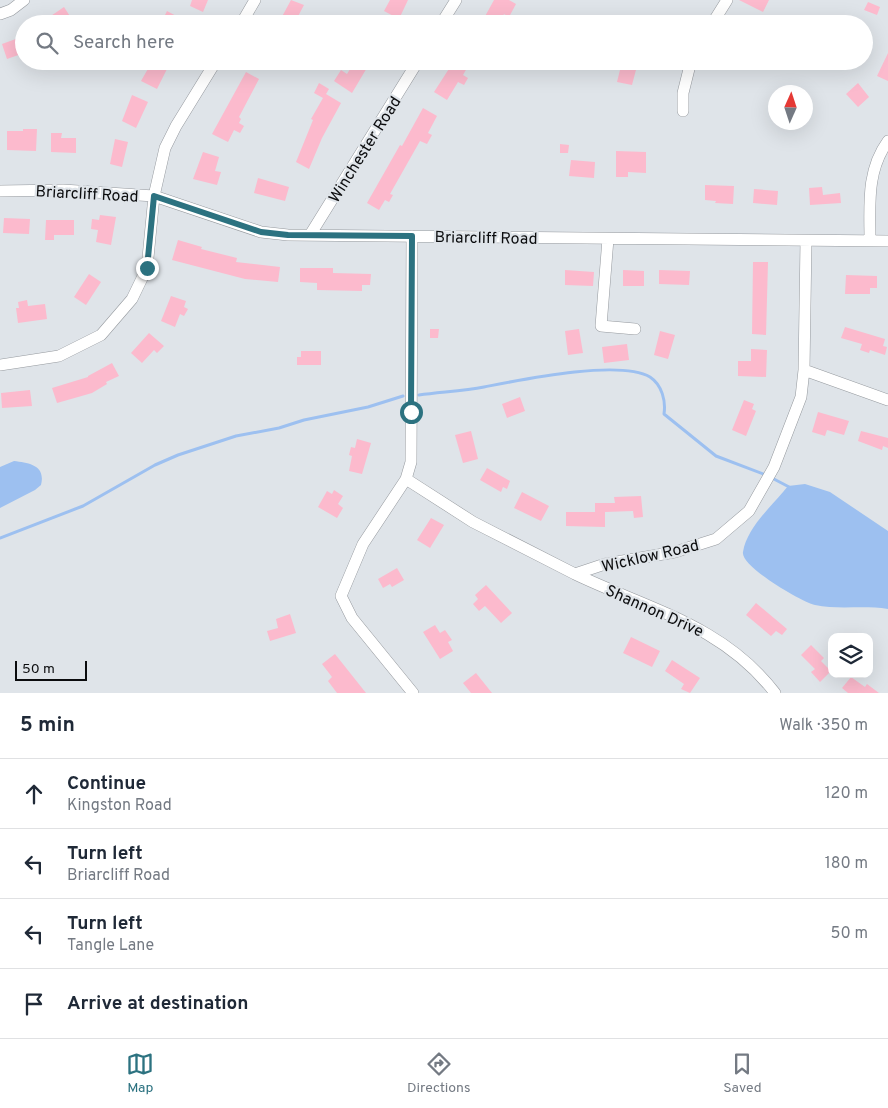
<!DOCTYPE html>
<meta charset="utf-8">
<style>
body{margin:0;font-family:Overpass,sans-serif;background:#f2f2f3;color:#1f2937}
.controls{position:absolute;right:15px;bottom:15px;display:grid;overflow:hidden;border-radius:10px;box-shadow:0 5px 20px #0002}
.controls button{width:45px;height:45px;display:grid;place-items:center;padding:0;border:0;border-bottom:1px solid #e0e1e3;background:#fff;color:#1f2937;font:25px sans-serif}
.compass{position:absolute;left:768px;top:85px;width:45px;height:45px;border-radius:50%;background:#fff;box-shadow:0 5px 20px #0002;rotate:3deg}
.scale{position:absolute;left:15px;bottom:12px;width:72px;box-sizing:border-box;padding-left:5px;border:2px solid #0b0c0e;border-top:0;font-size:14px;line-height:18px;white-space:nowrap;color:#0b0c0e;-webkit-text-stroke:4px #dfe4e9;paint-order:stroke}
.stop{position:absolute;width:15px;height:15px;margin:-11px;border:4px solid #2c7280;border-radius:50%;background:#fff}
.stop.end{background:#2c7280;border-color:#fff;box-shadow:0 1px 5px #0008}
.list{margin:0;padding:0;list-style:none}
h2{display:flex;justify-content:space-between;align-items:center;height:65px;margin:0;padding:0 20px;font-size:21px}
h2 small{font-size:16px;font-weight:400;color:#747a83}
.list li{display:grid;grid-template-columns:32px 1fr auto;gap:15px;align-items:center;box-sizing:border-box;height:70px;padding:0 20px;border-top:1px solid #e0e1e3}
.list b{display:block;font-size:19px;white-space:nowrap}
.list p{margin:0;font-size:16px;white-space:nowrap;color:#747a83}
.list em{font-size:16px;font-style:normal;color:#747a83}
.icon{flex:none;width:28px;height:28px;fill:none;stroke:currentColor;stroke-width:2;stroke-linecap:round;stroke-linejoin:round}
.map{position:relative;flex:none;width:888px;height:693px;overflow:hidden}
.search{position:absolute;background:#fff;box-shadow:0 5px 20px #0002;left:15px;right:15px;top:15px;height:55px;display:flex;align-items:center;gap:12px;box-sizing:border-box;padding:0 18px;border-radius:28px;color:#747a83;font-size:19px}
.sheet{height:345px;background:#fff}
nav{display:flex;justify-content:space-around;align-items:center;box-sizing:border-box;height:70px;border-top:1px solid #e0e1e3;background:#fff;font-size:14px;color:#747a83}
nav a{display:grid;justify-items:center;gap:2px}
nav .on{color:#2c7280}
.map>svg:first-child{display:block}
.water{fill:#9dc0f0}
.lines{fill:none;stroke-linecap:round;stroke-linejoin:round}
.stream{stroke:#9dc0f0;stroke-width:3}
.building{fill:#fcbacd}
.minor-casing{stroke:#95999e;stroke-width:12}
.minor{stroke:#fff;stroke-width:11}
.route{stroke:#2c7280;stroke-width:6}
.labels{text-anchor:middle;stroke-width:4.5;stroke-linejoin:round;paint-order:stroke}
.street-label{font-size:16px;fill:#0b0c0e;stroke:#dfe4e9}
</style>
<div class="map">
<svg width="888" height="693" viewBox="0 0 888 693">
<rect width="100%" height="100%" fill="#dfe4e9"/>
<path class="water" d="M14,461C29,463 46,465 41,485L35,490L0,508V467Z
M805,484L830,492L888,531V609C864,605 838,610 815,605C801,602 740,566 743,552C747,527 773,505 788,486Z"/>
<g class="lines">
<path class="stream" d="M419,395C440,392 463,391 484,387C520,380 619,359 650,377C662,385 666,401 664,414L716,456L766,475
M772,478L791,488
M0,538L83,506L155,465L178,455L236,436L279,428L304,420L368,407L403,396"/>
</g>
<path class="building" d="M192,0H208L203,12L190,6Z
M291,0L304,5L294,24H278Z
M390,0H408L399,19L384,11Z
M494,0H509L516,4L509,17L504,14L499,24H491L483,20Z
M739,0H769L763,12Z
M868,2L880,7L877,15L864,10Z
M64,7L75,24H39Z
M167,11L191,24H173L163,19Z
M24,36V53L7,59L2,44Z
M888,53V81L877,76Z
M139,61H171L157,89L141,81L149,67Z
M355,61H371L352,93L334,81L341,70L347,74Z
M454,61H471L463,75L468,78L464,85L458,82L447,100L434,92Z
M622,62L637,66L632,85L617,82Z
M246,72L259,79L239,117L241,119L239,123L244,126L240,133L234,130L228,142L212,134Z
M319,83L329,89L326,94L341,103L322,138L309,169L296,162L313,120L311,119L323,98L314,93Z
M858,83L869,97L858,107L846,94Z
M132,95L148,102L136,128L122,121Z
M423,108L437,116L428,133L432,135L427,144L420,141L390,194L393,195L389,202L385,200L379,210L367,203L400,145L402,146Z
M23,129H37L36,151L7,150V131H23Z
M51,133H62L61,138H76V153L51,152Z
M115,139L128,142L122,167L110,164Z
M560,144L569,145L568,153H560Z
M616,151L646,152V173L628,172V177H616Z
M203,152L219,157L215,171L221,172L217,185L193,179Z
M571,160L595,162L594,178L569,176Z
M258,178L289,187L285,201L254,193Z
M705,185L734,186L733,204L715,203L716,201L705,200Z
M822,187L823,195L840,193L841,203L810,205L809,188Z
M754,189L778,191L777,205L753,203Z
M100,215L116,217L111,245L96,242L98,230L91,229L92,219L99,220Z
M4,218L30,219L29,234L3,233Z
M46,220H74V235H54V240H45Z
M178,240L202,247L201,249L237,258L236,262L280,267L278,282L245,279L172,260Z
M753,262H768L766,335L752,334Z
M300,268H333V273L371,274L370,285H362V291L317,290V283L300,282Z
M565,270L594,272L593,286L565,285Z
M623,270L644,271V286H623Z
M659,270L690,271L689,285L659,284Z
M89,274L101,282L86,305L74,297Z
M846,275L877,276V288H870V294H845Z
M171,296L186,301L184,307L188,309L184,316L180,314L175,327L161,321Z
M27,300L28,306L45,304L47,319L18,323L16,308H19L18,302Z
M845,327L885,339L883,346L887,347L885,355L870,350L869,353L860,350L862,344L841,338Z
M430,329H439L438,338H430Z
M579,329L583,353L568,355L565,331Z
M660,331L675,335L668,359L654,355Z
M149,333L164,346L157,353L154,350L142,363L131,353Z
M627,344L629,360L604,363L602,347Z
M751,349L767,350L766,377L738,376V361H751Z
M301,351H321V365H297V357H301Z
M112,363L119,376L106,382L107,384L92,393L57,403L52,388L88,377V376Z
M30,390L32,406L2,408L1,393Z
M520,397L525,411L507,418L502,404Z
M744,400L754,404L752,409L756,411L746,436L732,430Z
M818,412L849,421L844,435L827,430L825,436L812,432Z
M471,431L478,459L463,463L455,435Z
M861,431L888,438V448L883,446L882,450L858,441Z
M357,439L371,443L362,474L349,471L352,456L349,455L351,447L355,448Z
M487,468L510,481L507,489L503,487L501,492L480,480Z
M334,490L343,496L338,504L343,508L337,518L318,507L327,491L332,494Z
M522,492L549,506L541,521L514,508Z
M641,496L643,517L634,518L633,511L605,512V527L566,526V512H595V503H615L614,497Z
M431,518L444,525L430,548L417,540Z
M397,568L404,580L392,587L390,584L383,588L378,579Z
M486,585L512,613L501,623L485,606L479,611L473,604L478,599L475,595Z
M756,603L787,629L782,635L776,631L771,636L746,615Z
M290,614L296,633L270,641L267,631L278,628L276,619Z
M435,625L440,633L445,630L452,640L448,642L453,651L440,659L423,632Z
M631,637L660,651L652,667L623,653Z
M811,645L824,658L821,661L831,671L820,682L811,672L815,669L801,655Z
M335,654L366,693H337L328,681L332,677L322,664Z
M672,660L700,678L690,693L681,689L684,684L665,671Z
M476,673L492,693H471L463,683Z
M851,677L865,687L867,684L879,693H848L842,688Z"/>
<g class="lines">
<defs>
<path id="minor" d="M0,14L11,10L24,0
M241,24L255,0
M441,24L456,0
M712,24L727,0
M683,111V93L691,61
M0,191L63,190L154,196L261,232L288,235L888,241
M310,235L418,61
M412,236L411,462L406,479L363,544L341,596L352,618L413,693
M608,239L601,326L635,329
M870,241C870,206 866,171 888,141
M0,365L59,356L101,335L132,299L147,268L154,196L165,148L176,126L216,61
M804,370L888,400
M406,479L473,522L575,574L605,564L675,552L716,539L749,511L774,467L801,397L804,370L806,241
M575,574C648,609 723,625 775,693"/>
</defs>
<use href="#minor" class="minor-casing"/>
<use href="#minor" class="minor"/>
</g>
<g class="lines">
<path class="route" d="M147,268L154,196L261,232L288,235L412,236L411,412"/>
</g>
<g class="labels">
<g class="street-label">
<text transform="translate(364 149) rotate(-58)" y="6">Winchester Road</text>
<text transform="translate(87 193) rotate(3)" y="6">Briarcliff Road</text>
<text transform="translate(486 237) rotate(1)" y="6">Briarcliff Road</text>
<text transform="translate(650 555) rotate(-13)" y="6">Wicklow Road</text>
<text transform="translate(655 610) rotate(24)" y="6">Shannon Drive</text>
</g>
</g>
</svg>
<div class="controls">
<button><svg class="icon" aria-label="layers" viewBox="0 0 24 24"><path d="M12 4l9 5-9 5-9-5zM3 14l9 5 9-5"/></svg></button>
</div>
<svg class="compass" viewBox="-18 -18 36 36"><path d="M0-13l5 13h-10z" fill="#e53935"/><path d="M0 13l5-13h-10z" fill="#747a83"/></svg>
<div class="scale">50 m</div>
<div class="stop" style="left:411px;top:412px"></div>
<div class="stop end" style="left:147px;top:268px"></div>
<div class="search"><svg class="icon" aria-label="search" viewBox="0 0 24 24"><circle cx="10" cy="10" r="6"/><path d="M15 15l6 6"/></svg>Search here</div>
</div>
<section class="sheet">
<h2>5 min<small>Walk · 350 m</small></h2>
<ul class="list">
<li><svg class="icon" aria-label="ahead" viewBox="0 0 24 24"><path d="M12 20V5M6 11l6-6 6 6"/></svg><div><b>Continue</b><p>Kingston Road</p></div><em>120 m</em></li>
<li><svg class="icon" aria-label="left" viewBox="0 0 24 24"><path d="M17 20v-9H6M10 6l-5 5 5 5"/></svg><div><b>Turn left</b><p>Briarcliff Road</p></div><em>180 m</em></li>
<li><svg class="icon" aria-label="left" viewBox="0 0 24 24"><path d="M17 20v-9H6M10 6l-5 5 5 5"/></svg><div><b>Turn left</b><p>Tangle Lane</p></div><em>50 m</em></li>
<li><svg class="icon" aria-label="arrive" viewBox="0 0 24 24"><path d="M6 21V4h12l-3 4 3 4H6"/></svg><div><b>Arrive at destination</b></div></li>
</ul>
</section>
<nav>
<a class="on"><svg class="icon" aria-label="map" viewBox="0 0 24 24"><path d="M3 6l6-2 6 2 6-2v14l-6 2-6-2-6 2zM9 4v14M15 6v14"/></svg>Map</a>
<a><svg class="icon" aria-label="directions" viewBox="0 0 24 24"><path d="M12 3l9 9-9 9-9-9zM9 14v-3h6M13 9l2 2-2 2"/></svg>Directions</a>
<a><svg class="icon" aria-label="saved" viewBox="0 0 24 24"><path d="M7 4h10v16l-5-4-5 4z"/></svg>Saved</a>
</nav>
